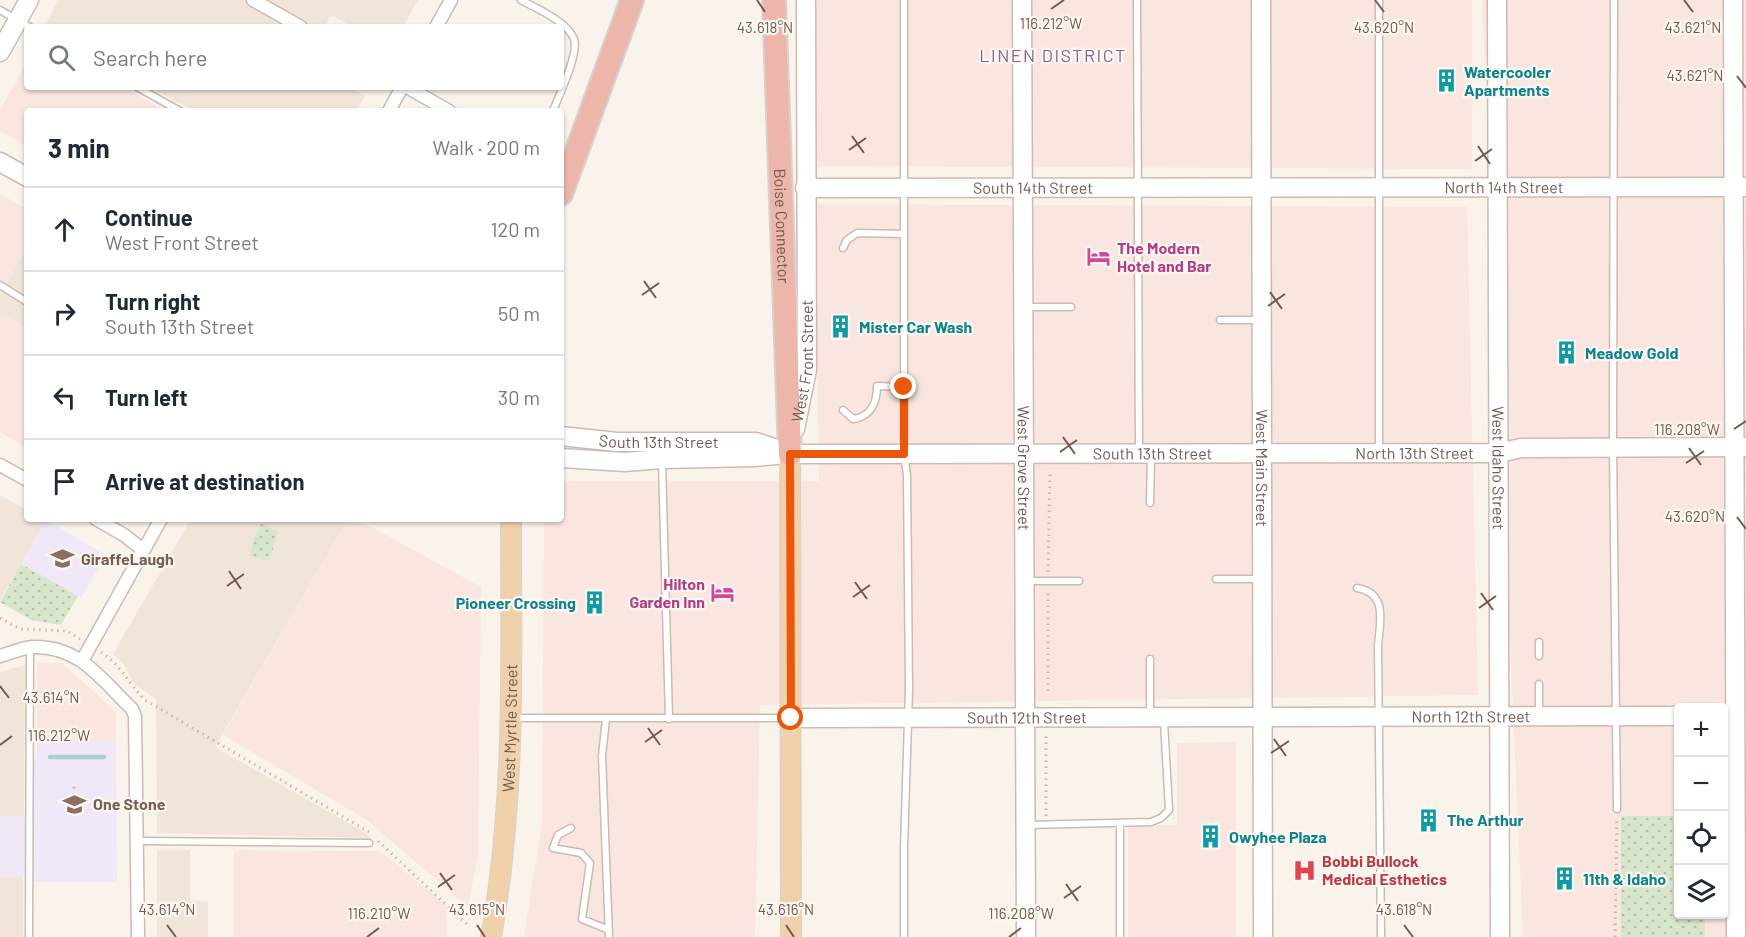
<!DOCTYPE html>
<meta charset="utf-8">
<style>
body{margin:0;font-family:Barlow,sans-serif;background:#f2f2f3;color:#1f2937}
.controls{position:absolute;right:18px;bottom:18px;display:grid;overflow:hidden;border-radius:6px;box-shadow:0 2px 4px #0004}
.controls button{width:54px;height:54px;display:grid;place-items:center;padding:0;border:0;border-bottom:2px solid #e0e1e3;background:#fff;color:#1f2937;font:30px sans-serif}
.stop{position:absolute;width:18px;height:18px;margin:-14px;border:4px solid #ea580c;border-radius:50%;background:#fff}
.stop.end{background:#ea580c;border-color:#fff;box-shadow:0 2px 6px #0008}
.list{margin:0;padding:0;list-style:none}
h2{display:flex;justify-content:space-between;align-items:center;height:78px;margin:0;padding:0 24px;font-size:26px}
h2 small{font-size:20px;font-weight:400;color:#747a83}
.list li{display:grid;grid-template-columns:39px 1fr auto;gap:18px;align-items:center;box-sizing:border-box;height:84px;padding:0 24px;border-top:2px solid #e0e1e3}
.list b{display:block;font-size:22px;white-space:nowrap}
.list p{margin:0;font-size:20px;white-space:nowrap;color:#747a83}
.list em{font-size:20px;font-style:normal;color:#747a83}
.icon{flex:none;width:33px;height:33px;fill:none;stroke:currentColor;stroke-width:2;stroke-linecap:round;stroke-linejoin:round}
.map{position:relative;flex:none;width:1746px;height:937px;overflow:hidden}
.search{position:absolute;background:#fff;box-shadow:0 2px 4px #0004;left:24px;top:24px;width:540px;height:66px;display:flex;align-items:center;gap:15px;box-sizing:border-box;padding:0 21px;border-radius:6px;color:#747a83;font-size:22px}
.panel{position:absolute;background:#fff;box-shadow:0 2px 4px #0004;left:24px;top:108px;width:540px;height:414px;border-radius:6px}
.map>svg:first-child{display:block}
.residential{fill:#f1e5da}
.commercial{fill:#f9e6e0;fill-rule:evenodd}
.education{fill:#f0e7f7}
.grass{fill:url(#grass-dots)}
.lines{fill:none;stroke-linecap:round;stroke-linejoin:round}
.stream{stroke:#a9cfd2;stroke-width:4.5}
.lane-casing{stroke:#cbbbb2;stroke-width:9}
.street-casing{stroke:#cbbbb2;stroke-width:15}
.secondary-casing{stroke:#cdbbb0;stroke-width:21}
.primary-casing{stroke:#d8d1ce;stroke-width:22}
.highway-casing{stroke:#d8d1ce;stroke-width:26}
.path{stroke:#d1b5a9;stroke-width:3;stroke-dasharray:1.5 4.5;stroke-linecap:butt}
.lane{stroke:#fff;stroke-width:6}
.street{stroke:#fff;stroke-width:12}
.secondary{stroke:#fff;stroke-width:18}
.primary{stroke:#f0d1ac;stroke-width:20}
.highway{stroke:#ecb6aa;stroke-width:22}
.route{stroke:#ea580c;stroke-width:8}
.ticks{fill:none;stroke:#725a51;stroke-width:2}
.labels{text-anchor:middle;stroke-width:4.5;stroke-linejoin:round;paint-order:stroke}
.culture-label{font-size:16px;font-weight:bold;fill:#0d838f;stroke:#fdf7f1;text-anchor:start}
.street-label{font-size:16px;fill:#725a51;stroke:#fdf7f1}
.hotel-label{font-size:16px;font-weight:bold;fill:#b23c85;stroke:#fdf7f1;text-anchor:start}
.education-label{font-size:16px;font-weight:bold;fill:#785e54;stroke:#fdf7f1;text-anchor:start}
.health-label{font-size:16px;font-weight:bold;fill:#be3a42;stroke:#fdf7f1;text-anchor:start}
.neighbourhood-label{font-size:18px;letter-spacing:1.5px;fill:#7e698d;stroke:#fdf7f1}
.ticks-label{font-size:15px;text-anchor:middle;fill:#725a51;stroke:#fdf7f1;stroke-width:4.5;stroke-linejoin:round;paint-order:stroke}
</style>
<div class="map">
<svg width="1746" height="937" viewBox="0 0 1746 937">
<defs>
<pattern id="grass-dots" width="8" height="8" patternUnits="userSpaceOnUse" patternTransform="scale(1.5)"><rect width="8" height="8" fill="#d8e6cb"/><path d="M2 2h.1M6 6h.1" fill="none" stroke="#b4bda7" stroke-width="1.8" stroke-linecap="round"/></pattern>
</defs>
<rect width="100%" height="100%" fill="#faf3eb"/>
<path class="residential" d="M59,0H418L403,27H354L331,15L325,27H46L44,26Z
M149,87H349L365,96L356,111H194Z
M27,246V328L0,313V296Z
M0,495L27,510V519L46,520L0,600Z
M191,519H348L215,747L366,833L370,838L157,833L156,699L135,685L123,663L113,654Z
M25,665L24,816H0V672Z
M157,850H190V901H208V937H157Z
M0,877H23V937H0Z"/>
<path class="commercial" d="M816,0H1472V169L816,166Z
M1482,0H1746V937H1523ZM1678,708H1724V914H1678Z
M27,62V87H124L166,111H27V146L0,131V110Z
M0,194L27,209V246L0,296Z
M815,204L1467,207L1478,695L760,705L755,937H524L542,824L544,519H561V481H819Z
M0,313L27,328V448L0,432Z
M348,519H357L481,587L478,855L468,907L367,820L223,735Z
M37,663H62L116,712V741L37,740Z
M1236,742V937H1128V825H1177V743Z
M234,850L380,851L446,905L447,937H234Z"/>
<path class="education" d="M46,520L106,555L81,598L21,564Z
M37,740L116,741L117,882H33L32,877H0V816H33V760H36Z"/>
<path class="grass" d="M262,523L278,532L269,561L250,556L253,540Z
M21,564L78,596L61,625L31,620L0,602Z
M1621,816H1678V914L1705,915V937H1621Z"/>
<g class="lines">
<path class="stream" d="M50,757H104"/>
<defs>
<path id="lane" d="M521,0C536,8 568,22 574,39C579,54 559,95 553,111
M904,0V454L907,475L909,689L904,848V937
M1137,0L1139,452
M1379,0V452
M1614,0L1613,448L1617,809
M0,10L30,27
M137,87L180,111
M843,248L847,240L857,233L904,234
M0,285L27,302
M1027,307H1071
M1220,320H1261
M843,410L853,419C871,417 877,402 877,386L904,387
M662,462L669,719
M1150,503L1151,457
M1216,579H1259
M1025,581H1079
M1357,588C1388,593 1380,622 1378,645L1381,937
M1539,656V642
M1150,659V715
M1539,714V684
M514,718H786
M606,719L602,756L609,937
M1120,823V937
M1027,825L1151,822L1161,818L1169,810L1164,721
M571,828L558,835L553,848L581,853L590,863L582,919L609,930
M138,841L369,843
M29,937L30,647"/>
<path id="street" d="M253,0L301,27
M436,27L451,0
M407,87L449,111
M389,111L402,87
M0,465L27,480
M96,519L124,535L143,550
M0,656C10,653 22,648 32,647C79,645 101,679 132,709L135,716L138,937
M82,661L161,519"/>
<g id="secondary">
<path id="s1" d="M1022,0L1026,937"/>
<path id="s2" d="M1261,0L1263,937"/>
<path id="s3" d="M1497,0L1500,937"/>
<path d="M1733,0L1736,937"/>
<path d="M0,52L29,0"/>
<path d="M0,162L27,177"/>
<path id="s4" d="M805,188L1746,187"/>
<path id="s5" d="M795,429L807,370L806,0"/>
<path id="s6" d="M561,436L617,442H756L783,451"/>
<path id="s7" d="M561,458L625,462L662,459L754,457L790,454L1499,453L1521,448L1746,447"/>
<path id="s8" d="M791,718L1678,716"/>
</g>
<g id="primary">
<path d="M790,454L791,937"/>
<path id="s9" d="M491,937C516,799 511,659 511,519"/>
</g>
<g id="highway">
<path id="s10" d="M774,0L790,454"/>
<path d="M561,194L632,0"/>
</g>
</defs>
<use href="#lane" class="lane-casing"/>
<use href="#street" class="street-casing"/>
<use href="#secondary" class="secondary-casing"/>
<use href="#primary" class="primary-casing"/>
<use href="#highway" class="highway-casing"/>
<path class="path" d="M1048,572L1050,473
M0,618L20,629L67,631L80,639
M101,652C121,665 128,683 145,700L369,832
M1048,691V591
M38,692L52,693L56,696
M74,787V812
M1675,809L1678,816
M1046,816V733
M378,841L469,926
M1615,937L1617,817"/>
<use href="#lane" class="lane"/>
<use href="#street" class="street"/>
<use href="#secondary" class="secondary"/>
<use href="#primary" class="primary"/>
<use href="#highway" class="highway"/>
</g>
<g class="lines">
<path class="route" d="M791,718L790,454H904V387"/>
</g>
<path class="ticks" d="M757,0L765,12M1375,0L1384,12M1684,0L1693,12M1051,9L1064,0M1737,76L1746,88M852,136L864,153M1478,146L1490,164M849,150L866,138M1475,161L1492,149M644,281L656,298M1270,292L1282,309M642,295L659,283M1268,306L1285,294M1734,429L1746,421M1063,437L1075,454M1689,448L1701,465M1060,452L1077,440M1686,463L1704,451M1737,517L1746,529M229,571L241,589M855,582L867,599M227,586L244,574M1481,593L1493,610M853,597L870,585M1479,608L1496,596M0,686L9,698M648,728L660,745M1274,739L1286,756M645,742L662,730M0,745L12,736M1271,753L1289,741M440,873L452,890M1066,884L1078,901M438,887L455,875M1064,898L1081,886M167,925L176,937M477,925L485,937M786,925L794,937M1404,925L1413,937M367,937L379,928M1009,937L1021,928"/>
<defs>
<symbol id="building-bare" viewBox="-9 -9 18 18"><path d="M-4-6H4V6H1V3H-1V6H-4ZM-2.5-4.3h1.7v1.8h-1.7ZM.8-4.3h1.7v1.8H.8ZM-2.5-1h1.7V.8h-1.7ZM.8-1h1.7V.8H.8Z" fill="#0f9aa8" stroke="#fdf7f1" stroke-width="2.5" paint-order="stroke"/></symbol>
<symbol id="hotel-bare" viewBox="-9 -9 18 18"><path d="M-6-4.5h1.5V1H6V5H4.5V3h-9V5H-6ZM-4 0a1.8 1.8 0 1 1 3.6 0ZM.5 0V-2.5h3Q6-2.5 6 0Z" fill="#d1479c" stroke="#fdf7f1" stroke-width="2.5" paint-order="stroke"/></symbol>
<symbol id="school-bare" viewBox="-9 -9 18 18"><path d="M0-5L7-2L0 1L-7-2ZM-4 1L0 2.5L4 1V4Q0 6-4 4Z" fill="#8d6e63" stroke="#fdf7f1" stroke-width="2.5" paint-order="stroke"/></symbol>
<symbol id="hospital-bare" viewBox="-9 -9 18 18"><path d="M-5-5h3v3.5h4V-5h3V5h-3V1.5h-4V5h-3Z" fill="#e0444e" stroke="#fdf7f1" stroke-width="2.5" paint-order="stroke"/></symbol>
</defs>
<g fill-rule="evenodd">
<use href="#building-bare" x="1430" y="64" width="33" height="33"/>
<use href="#hotel-bare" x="1082" y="240" width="33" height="33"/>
<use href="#building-bare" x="824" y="310" width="33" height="33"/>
<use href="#building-bare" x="1550" y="336" width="33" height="33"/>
<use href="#school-bare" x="46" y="542" width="33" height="33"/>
<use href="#hotel-bare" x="706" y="576" width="33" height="33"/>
<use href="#building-bare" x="578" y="586" width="33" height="33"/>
<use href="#school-bare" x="58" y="788" width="33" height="33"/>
<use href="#building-bare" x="1412" y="804" width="33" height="33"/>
<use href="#building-bare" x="1194" y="820" width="33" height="33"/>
<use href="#hospital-bare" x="1288" y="854" width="33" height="33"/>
<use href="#building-bare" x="1548" y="862" width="33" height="33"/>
</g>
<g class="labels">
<g class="culture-label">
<text x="1464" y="78">Watercooler<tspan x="1464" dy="18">Apartments</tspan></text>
<text x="859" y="333">Mister Car Wash</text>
<text x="1585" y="359">Meadow Gold</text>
<text x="576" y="609" text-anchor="end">Pioneer Crossing</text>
<text x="1447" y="826">The Arthur</text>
<text x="1229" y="843">Owyhee Plaza</text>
<text x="1583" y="885">11th &amp; Idaho</text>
</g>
<g class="street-label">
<text dy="6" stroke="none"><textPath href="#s4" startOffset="699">North 14th Street</textPath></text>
<text dy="6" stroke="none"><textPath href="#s4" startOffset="228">South 14th Street</textPath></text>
<text dy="6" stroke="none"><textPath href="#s10" startOffset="226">Boise Connector</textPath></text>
<text dy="6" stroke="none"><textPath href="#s5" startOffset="69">West Front Street</textPath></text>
<text dy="6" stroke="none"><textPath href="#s6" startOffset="98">South 13th Street</textPath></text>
<text dy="6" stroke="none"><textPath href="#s7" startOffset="592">South 13th Street</textPath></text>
<text dy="6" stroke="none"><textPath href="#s7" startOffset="854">North 13th Street</textPath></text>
<text dy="6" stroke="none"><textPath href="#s2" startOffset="468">West Main Street</textPath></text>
<text dy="6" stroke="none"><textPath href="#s3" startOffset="468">West Idaho Street</textPath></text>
<text dy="6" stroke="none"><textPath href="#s1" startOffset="468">West Grove Street</textPath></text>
<text dy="6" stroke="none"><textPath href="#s8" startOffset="236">South 12th Street</textPath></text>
<text dy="6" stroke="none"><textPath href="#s8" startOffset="680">North 12th Street</textPath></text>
<text dy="6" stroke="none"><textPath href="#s9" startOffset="210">West Myrtle Street</textPath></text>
</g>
<g class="hotel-label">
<text x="1117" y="254">The Modern<tspan x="1117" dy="18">Hotel and Bar</tspan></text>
<text x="705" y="590" text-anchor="end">Hilton<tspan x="705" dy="18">Garden Inn</tspan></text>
</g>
<g class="education-label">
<text x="81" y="565">GiraffeLaugh</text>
<text x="93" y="810">One Stone</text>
</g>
<g class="health-label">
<text x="1322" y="867">Bobbi Bullock<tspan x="1322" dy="18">Medical Esthetics</tspan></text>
</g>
<g class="neighbourhood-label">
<text x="1053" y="62">LINEN DISTRICT</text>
</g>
</g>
<g class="ticks-label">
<text x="1051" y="29">116.212°W</text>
<text x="765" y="33">43.618°N</text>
<text x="1384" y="33">43.620°N</text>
<text x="1693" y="33">43.621°N</text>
<text x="1695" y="81">43.621°N</text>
<text x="1687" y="435">116.208°W</text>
<text x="1695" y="522">43.620°N</text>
<text x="51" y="703">43.614°N</text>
<text x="59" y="741">116.212°W</text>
<text x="167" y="915">43.614°N</text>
<text x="477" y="915">43.615°N</text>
<text x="786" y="915">43.616°N</text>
<text x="1404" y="915">43.618°N</text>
<text x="379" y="919">116.210°W</text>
<text x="1021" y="919">116.208°W</text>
</g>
</svg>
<div class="controls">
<button>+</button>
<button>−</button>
<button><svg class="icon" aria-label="locate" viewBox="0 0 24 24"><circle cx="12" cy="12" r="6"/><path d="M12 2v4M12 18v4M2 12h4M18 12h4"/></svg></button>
<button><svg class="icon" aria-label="layers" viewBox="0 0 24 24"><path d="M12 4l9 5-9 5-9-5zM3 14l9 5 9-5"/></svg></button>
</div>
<div class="stop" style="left:791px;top:718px"></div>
<div class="stop end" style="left:904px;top:387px"></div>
<div class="search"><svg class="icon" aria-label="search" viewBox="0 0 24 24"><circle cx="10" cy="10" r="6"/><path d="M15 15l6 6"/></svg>Search here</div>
<section class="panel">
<h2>3 min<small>Walk · 200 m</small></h2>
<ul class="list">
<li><svg class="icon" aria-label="ahead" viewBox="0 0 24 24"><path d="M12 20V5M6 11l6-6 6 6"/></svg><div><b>Continue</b><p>West Front Street</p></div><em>120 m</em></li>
<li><svg class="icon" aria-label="right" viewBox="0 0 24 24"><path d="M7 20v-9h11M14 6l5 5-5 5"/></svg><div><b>Turn right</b><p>South 13th Street</p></div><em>50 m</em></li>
<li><svg class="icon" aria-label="left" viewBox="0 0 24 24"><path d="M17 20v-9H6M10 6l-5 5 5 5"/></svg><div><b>Turn left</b></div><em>30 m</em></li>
<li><svg class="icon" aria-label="arrive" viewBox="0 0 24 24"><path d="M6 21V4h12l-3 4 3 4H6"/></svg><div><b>Arrive at destination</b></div></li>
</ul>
</section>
</div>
